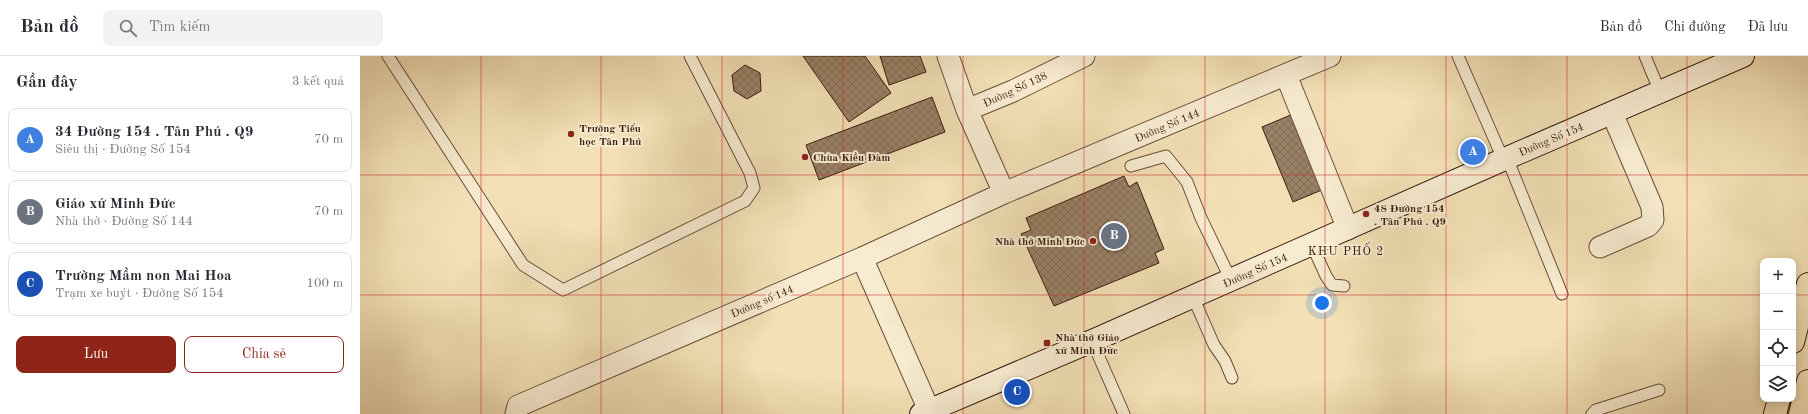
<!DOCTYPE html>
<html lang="vi">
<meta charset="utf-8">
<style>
body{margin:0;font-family:"Old Standard TT",serif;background:#f2f2f3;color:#2b2b33}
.controls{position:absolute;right:12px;bottom:12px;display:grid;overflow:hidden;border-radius:8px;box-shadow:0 2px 10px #0003}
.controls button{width:36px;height:36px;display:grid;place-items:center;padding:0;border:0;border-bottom:1px solid #e1e1e2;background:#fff;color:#2b2b33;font:20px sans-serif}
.you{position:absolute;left:962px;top:247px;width:14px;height:14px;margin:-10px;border:3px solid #fff;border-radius:50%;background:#1a73e8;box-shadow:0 0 0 6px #1a73e833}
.badge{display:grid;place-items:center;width:26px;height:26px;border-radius:50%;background:#8f2418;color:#fff;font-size:13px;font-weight:700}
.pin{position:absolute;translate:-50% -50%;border:2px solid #fff;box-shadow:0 1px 4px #0006}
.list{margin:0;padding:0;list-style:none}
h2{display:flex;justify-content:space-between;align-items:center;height:52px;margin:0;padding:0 16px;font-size:17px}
h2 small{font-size:13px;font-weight:400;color:#7c7c81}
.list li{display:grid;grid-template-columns:26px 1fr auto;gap:12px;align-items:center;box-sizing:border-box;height:64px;margin:0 8px 8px;padding:0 8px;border:1px solid #e1e1e2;border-radius:8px}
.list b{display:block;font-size:15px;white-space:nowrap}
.list p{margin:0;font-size:13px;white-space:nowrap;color:#7c7c81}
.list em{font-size:13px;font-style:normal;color:#7c7c81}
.actions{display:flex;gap:8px;padding:12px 16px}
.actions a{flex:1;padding:9px 0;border:1px solid #8f2418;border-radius:8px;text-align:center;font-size:14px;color:#8f2418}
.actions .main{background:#8f2418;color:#fff}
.icon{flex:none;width:22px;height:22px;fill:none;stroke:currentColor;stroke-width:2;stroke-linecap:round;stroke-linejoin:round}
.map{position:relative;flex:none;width:1448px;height:358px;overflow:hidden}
header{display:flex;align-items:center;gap:24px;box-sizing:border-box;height:56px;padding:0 20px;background:#fff;border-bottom:1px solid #e1e1e2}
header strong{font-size:19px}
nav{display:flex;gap:22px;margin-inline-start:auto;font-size:14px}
.search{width:280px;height:36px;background:#f2f2f3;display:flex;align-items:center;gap:10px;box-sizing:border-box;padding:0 14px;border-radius:8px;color:#7c7c81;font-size:15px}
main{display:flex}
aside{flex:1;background:#fff}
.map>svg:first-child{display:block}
.building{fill:url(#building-cross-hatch);stroke:#391c10}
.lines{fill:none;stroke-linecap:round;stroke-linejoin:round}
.lane-casing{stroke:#684d3a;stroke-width:13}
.street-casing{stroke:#684d3a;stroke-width:23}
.secondary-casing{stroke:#391c10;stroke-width:24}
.highway-casing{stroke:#391c10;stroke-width:24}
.lane{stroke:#f7ebd0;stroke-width:11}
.street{stroke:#f7ebd0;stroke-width:21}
.secondary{stroke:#f7ebd0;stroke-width:22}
.highway{stroke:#f3e0b6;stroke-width:22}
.grid{fill:none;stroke:#d62828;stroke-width:1;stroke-opacity:0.55}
.poi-dot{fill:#8f2418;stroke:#f7ebd0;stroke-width:1.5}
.labels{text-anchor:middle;stroke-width:4;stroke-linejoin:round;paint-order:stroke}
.street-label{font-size:11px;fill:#391c10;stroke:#f7ebd0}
.poi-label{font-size:11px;font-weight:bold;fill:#391c10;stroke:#f7ebd0;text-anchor:start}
.neighbourhood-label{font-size:12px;letter-spacing:1px;fill:#391c10;stroke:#f7ebd0}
</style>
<header>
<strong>Bản đồ</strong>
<div class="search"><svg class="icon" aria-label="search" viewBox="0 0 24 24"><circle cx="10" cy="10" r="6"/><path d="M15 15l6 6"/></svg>Tìm kiếm</div>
<nav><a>Bản đồ</a><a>Chỉ đường</a><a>Đã lưu</a></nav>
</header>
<main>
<aside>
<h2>Gần đây<small>3 kết quả</small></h2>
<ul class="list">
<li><span class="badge" style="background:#3f7fe0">A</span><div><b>34 Đường 154 . Tân Phú . Q9</b><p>Siêu thị · Đường Số 154</p></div><em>70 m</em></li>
<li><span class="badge" style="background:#6b7280">B</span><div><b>Giáo xứ Minh Đức</b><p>Nhà thờ · Đường Số 144</p></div><em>70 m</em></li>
<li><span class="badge" style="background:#1a4fb4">C</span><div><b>Trường Mầm non Mai Hoa</b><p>Trạm xe buýt · Đường Số 154</p></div><em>100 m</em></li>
</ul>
<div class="actions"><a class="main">Lưu</a><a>Chia sẻ</a></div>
</aside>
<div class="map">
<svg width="1448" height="358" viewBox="0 0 1448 358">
<defs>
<pattern id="building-cross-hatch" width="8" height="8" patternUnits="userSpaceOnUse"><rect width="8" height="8" fill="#9a8266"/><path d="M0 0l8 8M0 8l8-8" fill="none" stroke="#7f6a53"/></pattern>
</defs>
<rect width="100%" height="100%" fill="#f3e0b6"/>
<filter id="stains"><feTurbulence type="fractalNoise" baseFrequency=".005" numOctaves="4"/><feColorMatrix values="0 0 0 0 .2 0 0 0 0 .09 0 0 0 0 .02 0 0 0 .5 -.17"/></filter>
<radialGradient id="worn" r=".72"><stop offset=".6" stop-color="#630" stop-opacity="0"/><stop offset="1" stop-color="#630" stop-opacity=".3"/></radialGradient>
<path class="building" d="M443,0H505L531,37L489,66Z
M520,0H560L566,16L529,29Z
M385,9L400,17L401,35L387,43L374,35L372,19Z
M572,41L585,76L459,124L446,89Z
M938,56L969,131L933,146L902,71Z
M764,120L769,131L777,126L804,193L795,197L799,207L694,250L661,178L671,174L666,162Z"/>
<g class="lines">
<defs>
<path id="lane" d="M28,0L163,209L203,234L385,145L394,132L390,117L330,0
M1098,0L1143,103
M1285,0L1300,36
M1147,102L1202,238
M771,110L806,100L827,126L841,162L871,224
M952,189L966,220L972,229L984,230
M833,241L854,289L865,305L872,322
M732,285L764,358
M1232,358L1236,354L1299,334"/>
<path id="street" d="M588,0L607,54L644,137
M926,19L988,173
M607,54L653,35L724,0
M1240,191L1288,170L1293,164L1292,151L1252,57
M502,202L569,354
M156,358L158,350L502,202L644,137L970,0"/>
<path id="secondary" d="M561,358L732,285L1147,102L1383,0"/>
<path id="highway" d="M1433,286L1448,228
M1415,358L1419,343
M1440,358L1448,325"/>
</defs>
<use href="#lane" class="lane-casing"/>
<use href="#street" class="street-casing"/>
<use href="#secondary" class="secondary-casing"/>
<use href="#highway" class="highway-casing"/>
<use href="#lane" class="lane"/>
<use href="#street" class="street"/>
<use href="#secondary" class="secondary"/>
<use href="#highway" class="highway"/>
</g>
<path class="grid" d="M121,0V358M241,0V358M362,0V358M483,0V358M603,0V358M724,0V358M845,0V358M965,0V358M1086,0V358M1207,0V358M1327,0V358M0,119H1448M0,239H1403M1433,239H1448"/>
<g class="poi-dot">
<circle cx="211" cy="78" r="4"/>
<circle cx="445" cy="101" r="4"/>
<circle cx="1006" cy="158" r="4"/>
<circle cx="733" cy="185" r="4"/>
<rect x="683" y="283" width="8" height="8" rx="2"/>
</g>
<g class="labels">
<g class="street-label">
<text transform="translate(655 33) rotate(-25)" y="4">Đường Số 138</text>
<text transform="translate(807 69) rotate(-23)" y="4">Đường Số 144</text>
<text transform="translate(1191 83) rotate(-23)" y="4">Đường Số 154</text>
<text transform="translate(895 214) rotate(-24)" y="4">Đường Số 154</text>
<text transform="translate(402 245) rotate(-23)" y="4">Đường số 144</text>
</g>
<g class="poi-label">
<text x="219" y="76">Trường Tiểu<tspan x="219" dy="13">học Tân Phú</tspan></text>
<text x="453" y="105">Chùa Kiều Đàm</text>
<text x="1014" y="156">48 Đường 154<tspan x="1014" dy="13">. Tân Phú . Q9</tspan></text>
<text x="725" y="189" text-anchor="end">Nhà thờ Minh Đức</text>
<text x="695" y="285">Nhà thờ Giáo<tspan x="695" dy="13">xứ Minh Đức</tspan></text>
</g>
<g class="neighbourhood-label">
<text x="986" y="199">KHU PHỐ 2</text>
</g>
</g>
<rect width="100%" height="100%" filter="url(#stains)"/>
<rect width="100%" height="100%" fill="url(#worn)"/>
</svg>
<div class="controls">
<button>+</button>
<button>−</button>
<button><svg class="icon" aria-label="locate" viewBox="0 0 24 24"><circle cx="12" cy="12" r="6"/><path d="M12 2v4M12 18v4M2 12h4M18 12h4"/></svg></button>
<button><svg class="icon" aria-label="layers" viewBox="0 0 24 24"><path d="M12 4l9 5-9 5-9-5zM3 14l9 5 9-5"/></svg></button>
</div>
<div class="you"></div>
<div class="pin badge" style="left:1113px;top:96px;background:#3f7fe0">A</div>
<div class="pin badge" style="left:754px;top:180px;background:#6b7280">B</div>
<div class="pin badge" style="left:657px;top:336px;background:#1a4fb4">C</div>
</div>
</main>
